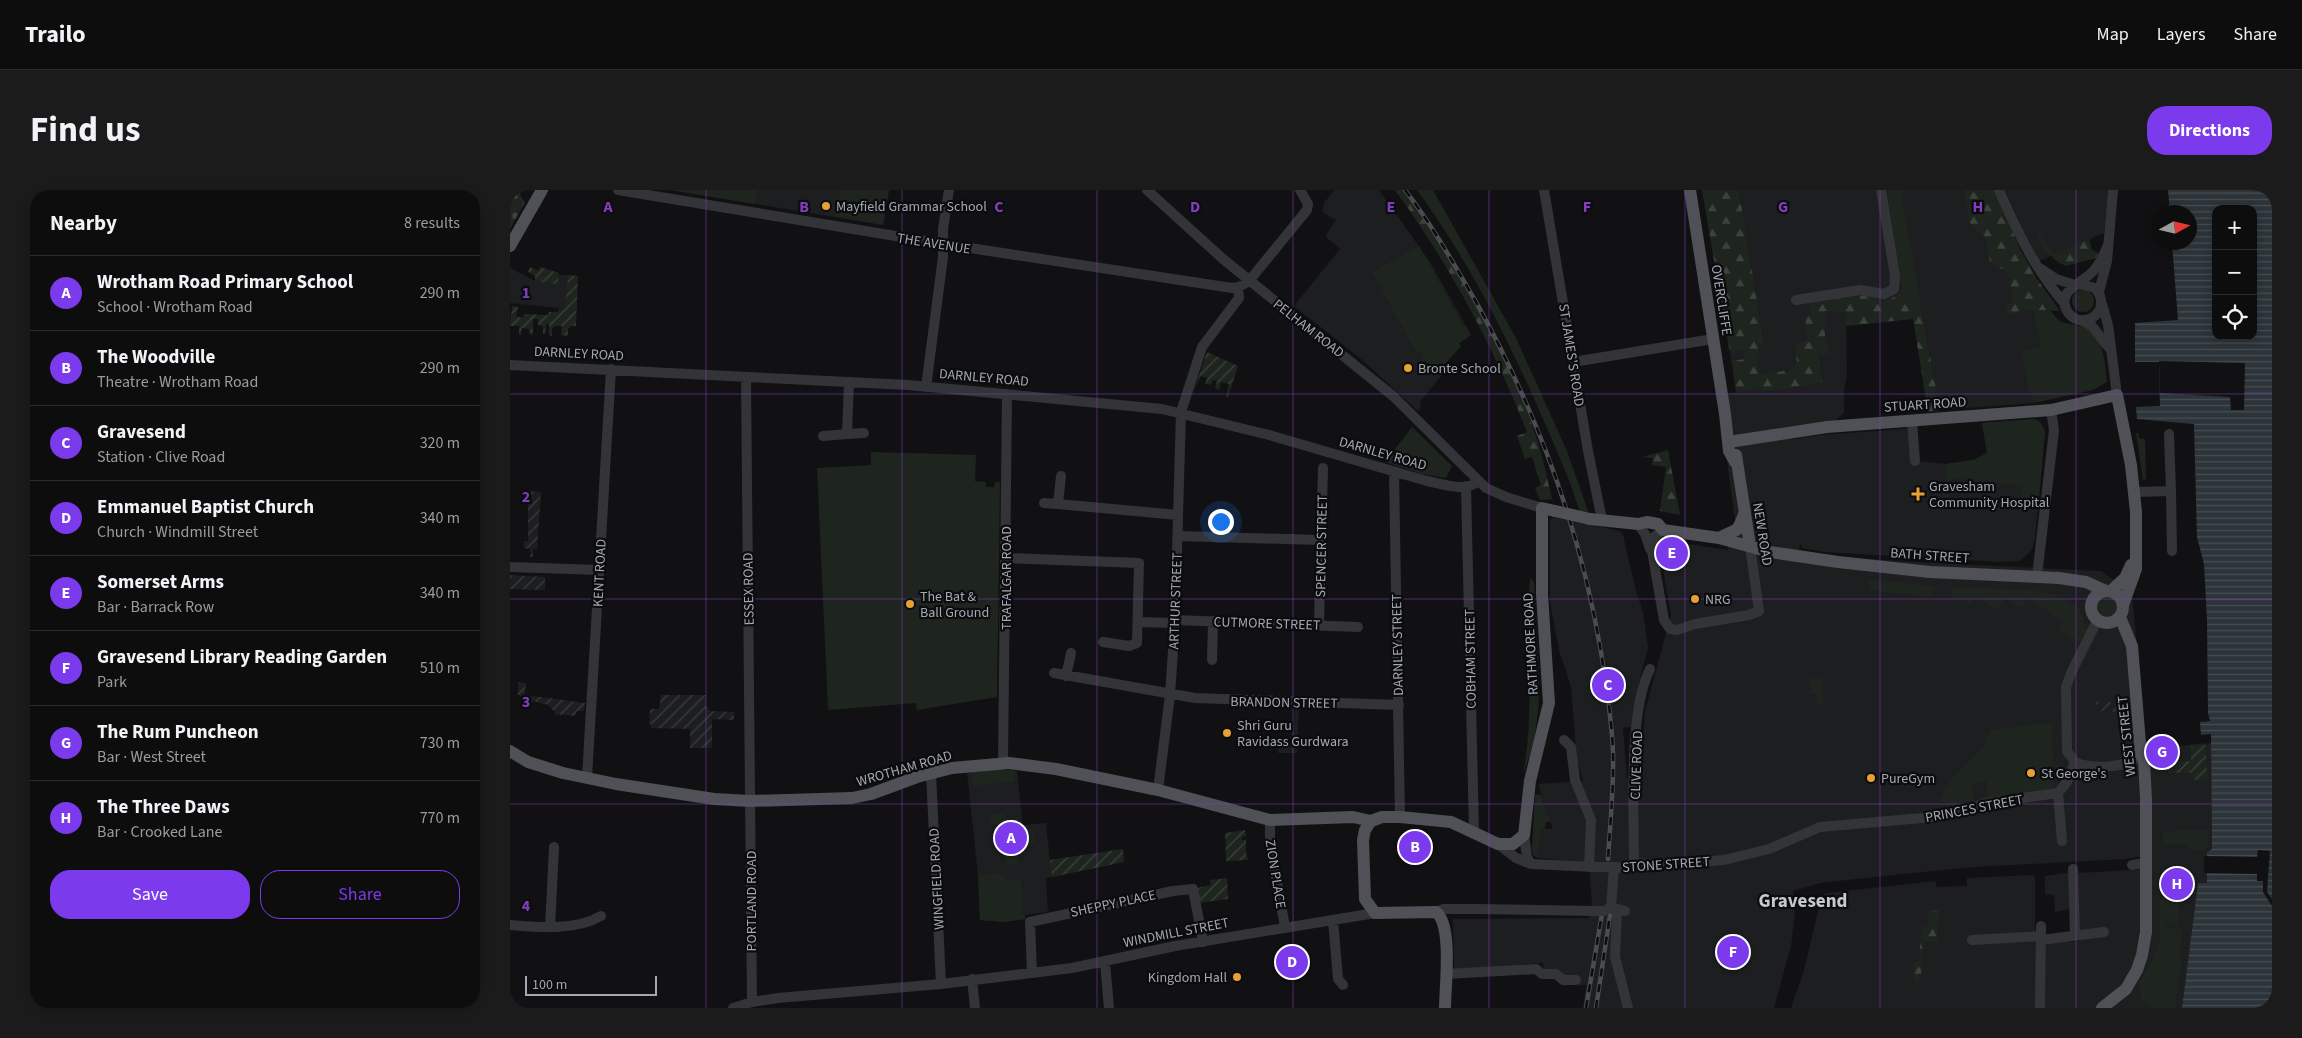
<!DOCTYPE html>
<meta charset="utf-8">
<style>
body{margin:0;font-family:"Source Sans 3",sans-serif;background:#1b1b1c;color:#f1f3f6}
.controls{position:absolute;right:15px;top:15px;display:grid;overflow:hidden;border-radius:10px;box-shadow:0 2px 12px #0003}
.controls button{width:45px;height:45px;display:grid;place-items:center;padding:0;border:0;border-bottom:1px solid #2d2d2e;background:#0d0d0e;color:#f1f3f6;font:25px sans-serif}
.compass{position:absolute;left:1642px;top:15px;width:45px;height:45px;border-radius:50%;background:#0d0d0e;box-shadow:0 2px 12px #0003;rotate:82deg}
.scale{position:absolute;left:15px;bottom:12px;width:132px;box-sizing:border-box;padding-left:5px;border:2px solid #a3a9b2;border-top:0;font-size:14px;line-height:18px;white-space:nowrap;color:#a3a9b2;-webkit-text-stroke:4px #0c0c0e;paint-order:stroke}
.you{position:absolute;left:710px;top:331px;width:18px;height:18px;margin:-12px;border:4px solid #fff;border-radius:50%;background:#1a73e8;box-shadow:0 0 0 8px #1a73e833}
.badge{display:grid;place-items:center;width:32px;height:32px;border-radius:50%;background:#7c3aed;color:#fff;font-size:16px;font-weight:700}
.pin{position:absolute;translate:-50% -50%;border:2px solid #fff;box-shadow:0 1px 5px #0006}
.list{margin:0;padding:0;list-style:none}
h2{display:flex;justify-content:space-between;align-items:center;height:65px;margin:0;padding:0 20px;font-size:21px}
h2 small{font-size:16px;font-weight:400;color:#9a9c9e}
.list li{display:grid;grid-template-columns:32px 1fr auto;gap:15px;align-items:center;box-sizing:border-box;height:75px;padding:0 20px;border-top:1px solid #2d2d2e}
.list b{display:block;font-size:19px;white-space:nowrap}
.list p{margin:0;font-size:16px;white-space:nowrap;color:#9a9c9e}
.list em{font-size:16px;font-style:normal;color:#9a9c9e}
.actions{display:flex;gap:10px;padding:15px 20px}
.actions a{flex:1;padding:11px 0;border:1px solid #7c3aed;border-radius:20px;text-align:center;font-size:18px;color:#7c3aed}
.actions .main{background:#7c3aed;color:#fff}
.icon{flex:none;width:28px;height:28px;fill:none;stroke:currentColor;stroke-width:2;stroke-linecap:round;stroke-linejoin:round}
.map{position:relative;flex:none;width:1762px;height:818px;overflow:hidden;border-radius:20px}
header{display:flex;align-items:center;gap:30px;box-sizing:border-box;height:70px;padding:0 25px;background:#0d0d0e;border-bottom:1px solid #2d2d2e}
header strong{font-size:24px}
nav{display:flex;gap:28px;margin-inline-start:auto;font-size:18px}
.intro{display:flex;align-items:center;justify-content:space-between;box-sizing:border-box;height:120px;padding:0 30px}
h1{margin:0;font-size:35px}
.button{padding:12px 22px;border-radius:20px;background:#7c3aed;color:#fff;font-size:18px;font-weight:700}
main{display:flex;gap:30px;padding:0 30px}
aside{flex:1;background:#0d0d0e;border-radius:20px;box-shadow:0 2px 12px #0003}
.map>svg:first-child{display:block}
.built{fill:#1d1e20}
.industrial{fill:url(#industrial-furrows)}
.green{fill:#1e251e}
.forest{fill:url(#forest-firs)}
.cemetery{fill:url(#cemetery-stones)}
.garden{fill:url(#garden-furrows)}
.water{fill:url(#water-rules);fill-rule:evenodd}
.pier{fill:#111113}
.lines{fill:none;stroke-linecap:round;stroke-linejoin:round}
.minor{stroke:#333437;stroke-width:10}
.major{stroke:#4f5156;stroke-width:12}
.rail-casing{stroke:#4a4c50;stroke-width:4.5}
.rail{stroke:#0c0c0e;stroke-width:2.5;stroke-dasharray:8;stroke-linecap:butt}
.minor-bridge{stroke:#333437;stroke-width:10}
.major-bridge{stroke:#4f5156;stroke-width:12}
.grid{fill:none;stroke:#813fbd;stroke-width:1;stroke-opacity:0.55}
.poi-dot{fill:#e6a036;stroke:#0c0c0e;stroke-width:2}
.labels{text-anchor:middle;stroke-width:4.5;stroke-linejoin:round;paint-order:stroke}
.poi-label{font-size:14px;fill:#a3a9b2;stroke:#0c0c0e;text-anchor:start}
.street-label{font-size:14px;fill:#a3a9b2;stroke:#0c0c0e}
.district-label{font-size:19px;font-weight:bold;fill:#c4c8cf;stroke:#0c0c0e}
.grid-label{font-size:16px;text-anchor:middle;font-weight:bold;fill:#813fbd;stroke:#0c0c0e;stroke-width:4.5;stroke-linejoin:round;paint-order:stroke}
</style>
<header>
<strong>Trailo</strong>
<nav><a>Map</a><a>Layers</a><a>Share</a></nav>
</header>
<div class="intro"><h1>Find us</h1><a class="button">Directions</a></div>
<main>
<aside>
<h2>Nearby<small>8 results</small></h2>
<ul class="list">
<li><span class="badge">A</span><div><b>Wrotham Road Primary School</b><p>School · Wrotham Road</p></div><em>290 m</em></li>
<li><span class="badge">B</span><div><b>The Woodville</b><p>Theatre · Wrotham Road</p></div><em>290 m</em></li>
<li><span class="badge">C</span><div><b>Gravesend</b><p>Station · Clive Road</p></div><em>320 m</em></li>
<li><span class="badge">D</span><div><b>Emmanuel Baptist Church</b><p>Church · Windmill Street</p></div><em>340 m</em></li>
<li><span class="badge">E</span><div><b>Somerset Arms</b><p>Bar · Barrack Row</p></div><em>340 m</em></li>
<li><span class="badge">F</span><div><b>Gravesend Library Reading Garden</b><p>Park</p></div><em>510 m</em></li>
<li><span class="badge">G</span><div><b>The Rum Puncheon</b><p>Bar · West Street</p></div><em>730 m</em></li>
<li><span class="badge">H</span><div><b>The Three Daws</b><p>Bar · Crooked Lane</p></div><em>770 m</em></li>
</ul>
<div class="actions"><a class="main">Save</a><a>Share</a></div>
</aside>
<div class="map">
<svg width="1762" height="818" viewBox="0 0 1762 818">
<defs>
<pattern id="industrial-furrows" width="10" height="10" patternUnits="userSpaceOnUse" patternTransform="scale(1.25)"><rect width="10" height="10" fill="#1d1e20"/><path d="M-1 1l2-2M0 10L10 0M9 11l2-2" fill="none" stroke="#3b3c3e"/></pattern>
<pattern id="forest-firs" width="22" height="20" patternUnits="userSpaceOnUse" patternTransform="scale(1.25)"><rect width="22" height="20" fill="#1e251e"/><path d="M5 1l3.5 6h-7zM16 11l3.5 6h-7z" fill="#3c423c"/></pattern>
<pattern id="cemetery-stones" width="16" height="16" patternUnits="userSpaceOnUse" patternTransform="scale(1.25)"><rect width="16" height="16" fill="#1e251e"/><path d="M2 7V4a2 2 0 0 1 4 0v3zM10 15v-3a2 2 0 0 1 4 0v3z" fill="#3c423c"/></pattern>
<pattern id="garden-furrows" width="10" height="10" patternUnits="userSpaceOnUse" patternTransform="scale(1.25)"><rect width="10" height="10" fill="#1e251e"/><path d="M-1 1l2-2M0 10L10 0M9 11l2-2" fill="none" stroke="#3c423c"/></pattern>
<pattern id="water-rules" width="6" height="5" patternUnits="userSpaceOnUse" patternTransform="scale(1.25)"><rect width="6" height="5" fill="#2c343a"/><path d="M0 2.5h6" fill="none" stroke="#474f54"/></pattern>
</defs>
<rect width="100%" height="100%" fill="#111113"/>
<path class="built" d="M161,0H379L373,35Z
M824,0H869L920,72L961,145L949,153L951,156L933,176L936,180L910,212L911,218L908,221L851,169L784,116L830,59L815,46L826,30L812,22L814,13Z
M1229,0H1476L1508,76L1523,120L1530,158L1511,161L1524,213L1430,220L1410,112L1336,122L1337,185L1334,199V223L1325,231L1280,238L1282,249L1311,245L1407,238L1408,271L1436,274L1463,270L1476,266L1477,263L1472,233L1524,229L1529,231L1535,241L1525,348L1522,360L1510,371L1489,372L1314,362L1292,358L1290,353L1289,364L1404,372L1591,381L1622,403L1636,558L1701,553L1702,659L1697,662V694H1688L1672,818H1281L1294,780L1311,708L1316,703L1425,691L1427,697L1457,696V688L1523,685L1525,687V754L1570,751L1567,683L1640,679V665L1615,669L1465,677L1402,683L1310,693L1283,701L1285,722L1281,756L1264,818H1073L1076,795L1068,796L1066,786H1055L1048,779L1034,780L1033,773L944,780L943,729L1079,728V716L1082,715L1079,673L1028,668L1032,639H1043L1028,594L1073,591L1067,571L1061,497L1049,460L1040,412V330L1043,327L1110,341L1113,345L1126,401L1133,422L1138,458L1130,488L1121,537L1113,538L1117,589L1130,588L1135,521L1161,425L1149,357L1153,350L1218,360L1219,340L1225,330L1208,205L1226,202L1219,158L1254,152Z
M1495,0H1598L1594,43L1529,71L1520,57Z
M0,78L25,91L47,95L49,85H58L56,119L0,113Z
M785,519H789L787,563H768L769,549L783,547Z
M497,580L507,581L513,635L536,633L540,670L613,659L614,672L536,688L538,722L515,725V729L495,732L470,730L468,685L457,583Z
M1562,682L1565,718L1545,722L1544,705L1535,704V686Z"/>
<path class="industrial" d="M18,301L31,302L27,359H23V367H20V359L14,358V351H18Z
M0,385L35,387V400L0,399Z
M8,492L16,493L15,505L75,513L74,521H67L65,526L44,524L45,522L38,515L23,511L21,513L18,510L16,511L11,509L10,505H8Z
M151,505H196V516L200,521L224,522V530L202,529V558H180V539L141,538V534H139L140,519H149Z
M1586,512L1619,513V522L1586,521Z"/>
<path class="green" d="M161,0H247L244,14Z
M331,0H379L373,35L326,27Z
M907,0H923L1006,148L1057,261L1079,324L1069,320C1060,289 1046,260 1034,231C999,151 959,71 907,0Z
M1377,0H1391L1410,112L1391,103L1392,94L1388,80Z
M909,56L953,137L956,136L961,145L949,153L951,156L928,182L912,168L911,161L907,163L862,82Z
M1562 111a11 11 0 1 1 22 0a11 11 0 1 1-22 0Z
M1523,120L1541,121C1553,137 1553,131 1570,136C1594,142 1595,172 1597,192L1583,200L1524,213L1518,198L1511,161L1530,157Z
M1524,229L1531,233L1535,241L1528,319L1510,317L1512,296L1441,288L1438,314L1425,313V309H1433L1436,274L1463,270L1477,263L1472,233Z
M902,237L942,276L936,288L912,284L875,272Z
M1626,243H1628L1629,248L1635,249L1636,289L1633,290Z
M361,262L466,265L465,291L476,292V297H484L485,292H490L487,507L407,520L406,513L318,520L307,278L361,275Z
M1020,388L1024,391C1025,455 1040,523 1013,583C1026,518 1014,454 1020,388Z
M1358,389L1427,397L1419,407L1361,400Z
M1441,397L1528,401L1545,405L1569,418L1577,440L1571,453L1549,439L1553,431L1518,408L1512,417L1494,409L1487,420L1465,407L1461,414L1452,408H1447L1445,412L1442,409Z
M1586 417a12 12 0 1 1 24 0a12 12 0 1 1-24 0Z
M1312,487L1314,513L1307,514L1306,503L1296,504V502L1302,501L1300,491L1287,492Z
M1542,532L1544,601L1479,610L1476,591L1462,593L1464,611L1436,616V613L1429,610L1443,587L1476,555L1473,542L1476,546L1480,545L1479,540Z
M479,580H504L505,591L463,596L461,582Z
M1025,604L1031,605L1041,632H1036L1035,639H1032L1028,668L1023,665L1022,660Z
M495,623L496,629L508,627L510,639H523L525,654L515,655L514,642V653L507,656L508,674L496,676L495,653H492L488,634L480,635L479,625Z
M1664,640L1698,641V655L1694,661L1680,660L1677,654L1653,655V642L1663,643Z
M493,684L494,691L511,689L513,725H515V729L495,732L470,730L468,685Z
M1663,705L1670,706L1668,736L1656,733L1655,737L1672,739L1670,766L1672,776L1668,786L1669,797L1665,807L1666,818H1639L1638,811L1631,812L1630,792L1642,772L1650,751V710L1652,707L1662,709Z"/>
<path class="forest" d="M885,0H893C946,69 998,164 1026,246C1033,267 1037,288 1042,309L1030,310L1025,298L1031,295L1022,267L1015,269L1007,246L1017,242C984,157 939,74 885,0Z
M1192,0H1229L1254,153L1248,154L1250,168L1247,169L1250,185L1281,180L1287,172L1285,156L1298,149L1295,127L1301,125L1300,112L1357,105L1378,110L1391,103L1410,112L1430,220L1418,222L1403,129L1336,136V122L1315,121V148L1320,163L1308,165L1312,192L1253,202L1252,198L1226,202L1223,171L1235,169L1234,160L1221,162L1219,158Z
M1454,0H1485L1510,59L1527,89L1550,121L1523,120L1498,124L1496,116L1503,111L1498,82L1480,73L1476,48L1460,33Z
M1530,46L1543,64L1579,49L1582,60L1588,63L1586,68L1556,76C1543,71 1533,59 1528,46Z
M1158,260L1170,325L1150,321L1156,277L1142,275L1143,268L1132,267Z
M1429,720L1427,752H1413L1411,785L1409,790L1404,791V774L1409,772L1411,741L1413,740V736L1418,737V722Z"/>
<path class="cemetery" d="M0,0H10L11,7L15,12L0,39Z"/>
<path class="garden" d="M20,77L28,81L30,77L49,83L48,95L25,91V86L18,82Z
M58,85L68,86L66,136H61L58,139V146L51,145L52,136H45L42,138V146L39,145V134H36L35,144H33V136L28,135V129H23V145L20,144L19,139L12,138L11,145H9V136H0L2,116L8,117L6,126L13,128L14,124L38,125L39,122H48L49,119H55Z
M697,162L728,176L718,207H716L719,194L711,192L709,200L705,198L707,191L703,190L701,195L695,194L697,188L691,186L684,200Z
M1696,555L1697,589L1684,590L1681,583H1658V572L1681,571V556Z
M735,640L736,646L732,647V650H736V663L738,670L716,671L715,643Z
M613,659L614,672L542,687L540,670Z
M717,688L718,709L689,713L687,700L690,697L701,695L700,690Z"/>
<path class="water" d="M1658,0H1762V818H1672L1688,693H1697V662L1702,659L1701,544L1691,545L1690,532L1700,531L1698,523L1697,429L1694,374L1687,347L1684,234L1627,229L1626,217L1650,216L1649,172H1625V133L1668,130L1662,53L1680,52V22H1660ZM1706,19H1743V146H1706Z"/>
<path class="pier" d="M1649,171L1735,173L1734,220H1721L1720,207L1650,203Z
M1748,660L1760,661L1757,702L1762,709V716L1753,702V691H1747V684L1694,683V666L1747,667Z"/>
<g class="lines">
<path class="minor" d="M108,0L440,55L722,98L729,97L739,91L797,20L798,14L790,0
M637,0L713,69L883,206L976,298L996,307L1032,318
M1034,0L1078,261L1092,330
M1489,0C1508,43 1524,78 1555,114
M1528,77L1546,89L1565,95
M1569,94L1585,98C1606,123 1568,144 1556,119C1547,99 1576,92 1585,79C1591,72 1594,64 1598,55
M1589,102L1597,71L1603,0
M1286,110L1350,100L1374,104L1384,99L1385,86L1371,0
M1592,114L1598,135L1607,205
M1571,130L1582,136L1599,158
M1063,172L1203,149
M0,175L398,195L652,219L759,245L917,291C932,294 956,303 968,291
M236,187L242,812
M339,192L337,244L354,243
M416,197L433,67V39L439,0
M1402,231L1405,271
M313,246L337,244
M884,283L890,627
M551,286L548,314L668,325
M956,296L964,642
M1661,301L1662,361
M1625,302L1661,301L1659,244
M534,313L548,314
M1128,334L1135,344L1140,359
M1153,340L1144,347L1142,361L1154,430L1160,439L1167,440L1185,434L1239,425L1249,421L1240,356
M668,346L811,350
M496,368L629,373L627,453L619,456L593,452
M0,377L90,380
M1527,386L1544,240L1541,220
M1588,429L1562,481L1556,497L1557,561L1565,572C1584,580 1616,578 1631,565
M665,430L848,437
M629,432L665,433
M809,434L813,278
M702,470L703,431
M544,483L685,508L889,515
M556,486L561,463
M1054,550L1061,557L1065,590L1081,630L1079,677
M493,573L497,204
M421,583L431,794
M77,588L101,179
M648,600L660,505L665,430L671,222L692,157L729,108L728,98
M1548,603L1552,651
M760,630V654L775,737
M1014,645L1017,667L1021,674
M988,654L1006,668L1021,674L1084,677
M1124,673C1124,624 1118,521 1140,479
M1622,675L1635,673
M1563,679L1565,745
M1107,720L1105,767L1118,818
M1115,721L1101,717L1104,677L1113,678L1124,673L1155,675L1214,670L1259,659L1310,637L1435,626L1477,613L1548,603L1557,592L1565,572
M926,722L933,719H968L1084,721
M823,730L828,789L833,795
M0,735C28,737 65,741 91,726
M40,737L44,657
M1462,750L1531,746
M1531,750L1594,742
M595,772L599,818
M522,783L520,732L663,701L683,699L693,752
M936,784L1026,779L1032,784H1046L1053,790H1066
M462,789L465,818
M223,818L242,812L268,808L431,794L562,778L665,756L865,723
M1530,818L1531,736"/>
<path class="major" d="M1180,0L1215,224L1219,261L1225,272
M0,56L32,0
M1225,251L1317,237L1541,220L1607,205L1621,275L1626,322V379L1613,415
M1226,265L1240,356
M1080,329L1128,334L1137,332L1148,334L1153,340L1209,348L1260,362L1328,372L1420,382L1549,388L1576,392L1596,401
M1209,348L1228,339L1235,322
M1601,401L1615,388L1621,375
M1581 417a16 16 0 1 1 32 0a16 16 0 1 1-32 0Z
M0,561L18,572L53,583L106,594L204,609L240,611L342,608L361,604L407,587L442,578L499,573L546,579L648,600L760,630L843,627L861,631L872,627H890L941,632L988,654H1003L1014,645L1020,591L1039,513L1032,404V318L1045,321
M861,631L855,640L853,650L855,709L865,723L926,722C943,735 935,797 935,818
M1592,818L1616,799L1627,780L1632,765L1636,742V609L1634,570L1631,565L1622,456L1610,427"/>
<defs>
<path id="rail" d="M895,0C922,35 944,74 966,112C1027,222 1070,337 1091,462C1096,495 1102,529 1103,563C1104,598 1100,634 1098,669
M1076,818L1092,724
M1086,818L1100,725"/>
</defs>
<use href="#rail" class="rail-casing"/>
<use href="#rail" class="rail"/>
<path class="minor-bridge" d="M1084,677H1104
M1084,721H1094L1101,717"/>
<path class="major-bridge" d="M1045,321L1080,329"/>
</g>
<path class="grid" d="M196,0V818M392,0V818M587,0V818M783,0V818M979,0V818M1175,0V818M1370,0V818M1566,0V818M0,204H1762M0,409H1762M0,614H1762"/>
<g class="poi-dot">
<circle cx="316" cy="16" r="5"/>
<circle cx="898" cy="178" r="5"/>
<path d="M1405.5 296.5h5v5h5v5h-5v5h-5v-5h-5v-5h5z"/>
<circle cx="1185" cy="409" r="5"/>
<circle cx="400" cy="414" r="5"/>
<circle cx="717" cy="543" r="5"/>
<circle cx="1521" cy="583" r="5"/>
<circle cx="1361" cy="588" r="5"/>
<circle cx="727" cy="787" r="5"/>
</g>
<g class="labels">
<g class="poi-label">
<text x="326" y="21">Mayfield Grammar School</text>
<text x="908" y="183">Bronte School</text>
<text x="1419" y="301">Gravesham<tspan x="1419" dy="16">Community Hospital</tspan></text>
<text x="410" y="411">The Bat &amp;<tspan x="410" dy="16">Ball Ground</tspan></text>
<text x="1195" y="414">NRG</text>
<text x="727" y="540">Shri Guru<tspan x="727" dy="16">Ravidass Gurdwara</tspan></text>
<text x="1531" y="588">St George's</text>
<text x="1371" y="593">PureGym</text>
<text x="717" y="792" text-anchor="end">Kingdom Hall</text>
</g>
<g class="street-label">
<text transform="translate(424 53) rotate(9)" y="5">THE AVENUE</text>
<text transform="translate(1212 110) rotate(81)" y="5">OVERCLIFFE</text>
<text transform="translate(799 138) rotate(38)" y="5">PELHAM ROAD</text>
<text transform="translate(69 163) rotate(3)" y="5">DARNLEY ROAD</text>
<text transform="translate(1062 165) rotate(81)" y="5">ST JAMES'S ROAD</text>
<text transform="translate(474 187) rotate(5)" y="5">DARNLEY ROAD</text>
<text transform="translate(1415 214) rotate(-4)" y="5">STUART ROAD</text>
<text transform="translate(873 263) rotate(16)" y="5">DARNLEY ROAD</text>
<text transform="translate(1253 344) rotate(81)" y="5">NEW ROAD</text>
<text transform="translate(811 356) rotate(-89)" y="5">SPENCER STREET</text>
<text transform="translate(1420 365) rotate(4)" y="5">BATH STREET</text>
<text transform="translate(89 383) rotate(-87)" y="5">KENT ROAD</text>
<text transform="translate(496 388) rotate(-90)" y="5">TRAFALGAR ROAD</text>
<text transform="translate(238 399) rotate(-91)" y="5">ESSEX ROAD</text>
<text transform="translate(665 411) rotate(-88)" y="5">ARTHUR STREET</text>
<text transform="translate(757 433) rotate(2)" y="5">CUTMORE STREET</text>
<text transform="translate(1020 454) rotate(-93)" y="5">RATHMORE ROAD</text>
<text transform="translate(887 455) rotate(-91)" y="5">DARNLEY STREET</text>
<text transform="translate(960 469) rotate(-91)" y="5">COBHAM STREET</text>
<text transform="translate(774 512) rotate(1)" y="5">BRANDON STREET</text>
<text transform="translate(1616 546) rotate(-96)" y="5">WEST STREET</text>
<text transform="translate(1126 575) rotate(-88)" y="5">CLIVE ROAD</text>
<text transform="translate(394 578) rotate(-16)" y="5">WROTHAM ROAD</text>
<text transform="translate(1464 618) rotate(-11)" y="5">PRINCES STREET</text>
<text transform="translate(1156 674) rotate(-4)" y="5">STONE STREET</text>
<text transform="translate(766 684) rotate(81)" y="5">ZION PLACE</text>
<text transform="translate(426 689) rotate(-93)" y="5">WINGFIELD ROAD</text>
<text transform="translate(241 711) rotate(-90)" y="5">PORTLAND ROAD</text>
<text transform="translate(603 713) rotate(-12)" y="5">SHEPPY PLACE</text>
<text transform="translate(666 742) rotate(-11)" y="5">WINDMILL STREET</text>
</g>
<g class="district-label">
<text x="1293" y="717">Gravesend</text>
</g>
</g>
<g class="grid-label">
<text x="98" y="22">A</text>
<text x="294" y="22">B</text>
<text x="489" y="22">C</text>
<text x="685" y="22">D</text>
<text x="881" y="22">E</text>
<text x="1077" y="22">F</text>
<text x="1273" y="22">G</text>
<text x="1468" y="22">H</text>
<text x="16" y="108">1</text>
<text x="16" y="312">2</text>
<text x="16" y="517">3</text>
<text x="16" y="721">4</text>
</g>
</svg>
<div class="controls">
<button>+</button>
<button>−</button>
<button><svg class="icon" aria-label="locate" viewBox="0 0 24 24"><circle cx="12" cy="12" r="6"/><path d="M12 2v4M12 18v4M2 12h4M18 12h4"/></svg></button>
</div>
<svg class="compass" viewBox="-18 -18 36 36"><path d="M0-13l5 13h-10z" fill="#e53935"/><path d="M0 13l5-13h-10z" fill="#9a9c9e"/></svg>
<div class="scale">100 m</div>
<div class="you"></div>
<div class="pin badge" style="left:501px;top:648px">A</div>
<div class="pin badge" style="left:905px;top:657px">B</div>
<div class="pin badge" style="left:1098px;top:495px">C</div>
<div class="pin badge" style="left:782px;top:772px">D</div>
<div class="pin badge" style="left:1162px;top:363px">E</div>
<div class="pin badge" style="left:1223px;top:762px">F</div>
<div class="pin badge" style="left:1652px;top:562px">G</div>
<div class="pin badge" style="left:1667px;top:694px">H</div>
</div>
</main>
